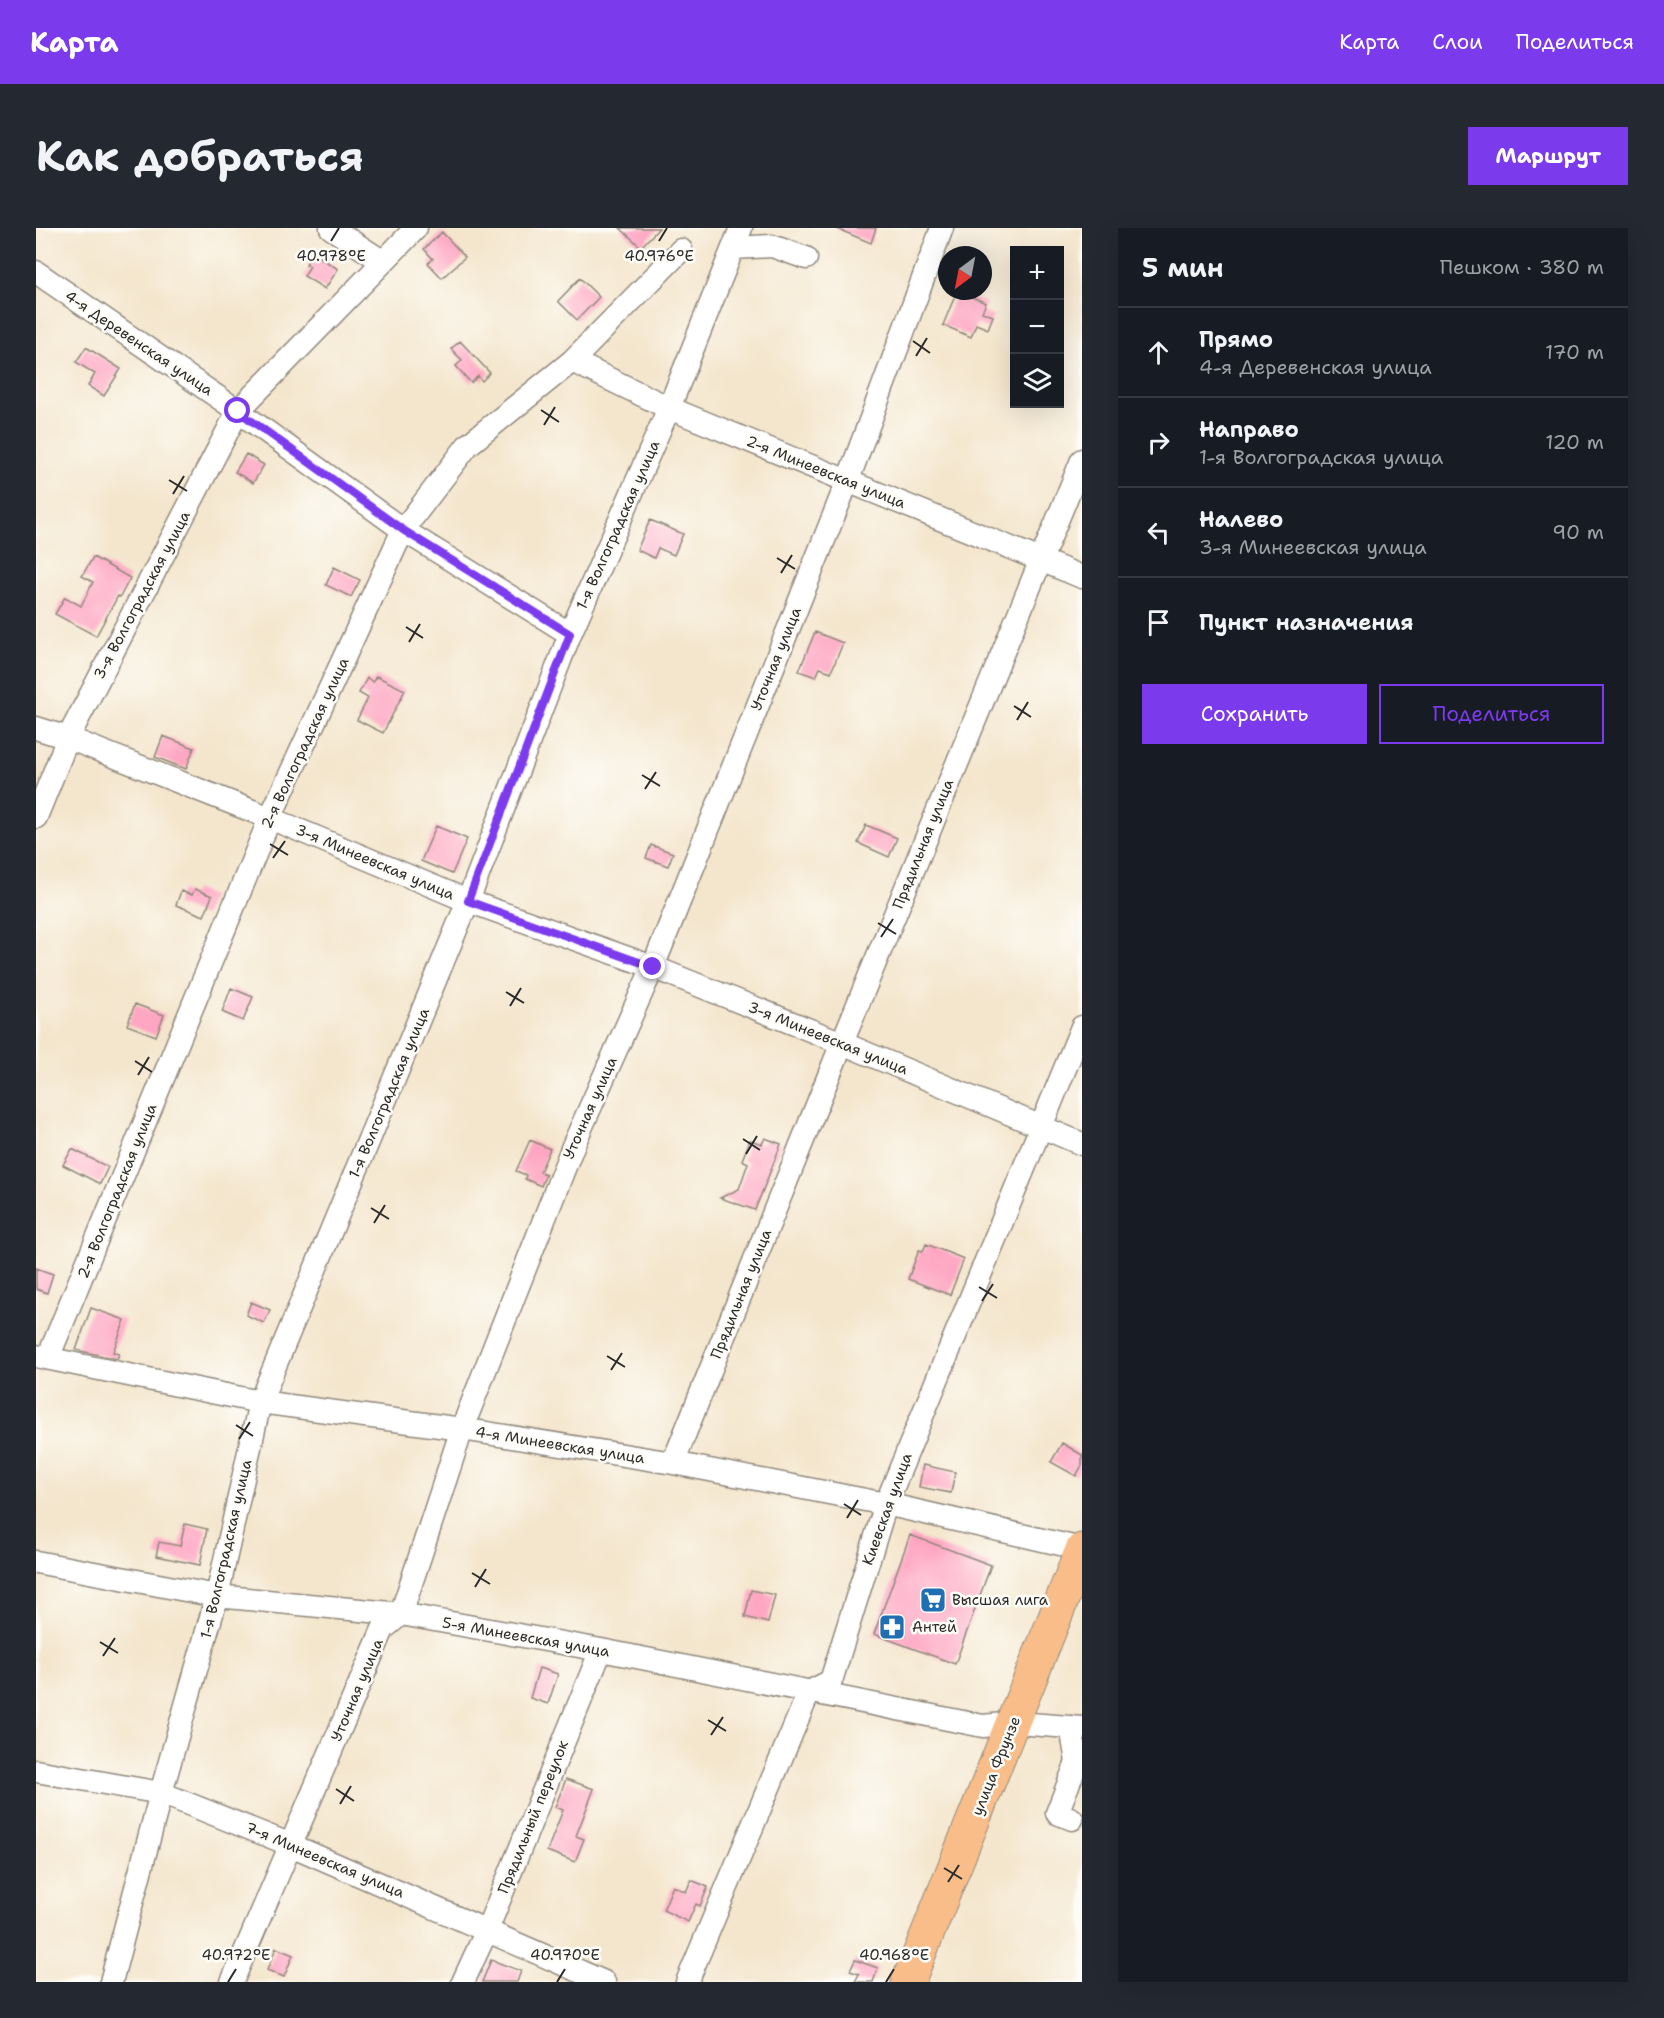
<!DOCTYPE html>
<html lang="ru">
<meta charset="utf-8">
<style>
body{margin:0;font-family:"Shantell Sans",sans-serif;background:#242831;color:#f1f3f6}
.controls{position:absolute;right:18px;top:18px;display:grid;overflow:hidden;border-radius:0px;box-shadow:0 6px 24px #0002}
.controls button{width:54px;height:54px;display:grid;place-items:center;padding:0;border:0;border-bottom:2px solid #363941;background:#171b24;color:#f1f3f6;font:30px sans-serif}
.compass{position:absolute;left:902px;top:18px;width:54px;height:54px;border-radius:50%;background:#171b24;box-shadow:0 6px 24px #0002;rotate:212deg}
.stop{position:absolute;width:18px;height:18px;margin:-14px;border:4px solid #7c3aed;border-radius:50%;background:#fff}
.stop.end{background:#7c3aed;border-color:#fff;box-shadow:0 2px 6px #0008}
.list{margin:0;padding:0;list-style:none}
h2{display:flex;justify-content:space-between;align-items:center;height:78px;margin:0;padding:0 24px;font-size:26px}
h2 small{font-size:20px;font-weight:400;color:#9ea1a6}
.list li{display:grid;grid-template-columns:39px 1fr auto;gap:18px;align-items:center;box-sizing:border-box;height:90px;padding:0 24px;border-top:2px solid #363941}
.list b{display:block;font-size:22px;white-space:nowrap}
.list p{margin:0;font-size:20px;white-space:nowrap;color:#9ea1a6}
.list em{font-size:20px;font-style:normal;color:#9ea1a6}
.actions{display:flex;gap:12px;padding:18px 24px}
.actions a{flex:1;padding:14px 0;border:2px solid #7c3aed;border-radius:0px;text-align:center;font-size:21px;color:#7c3aed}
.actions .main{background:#7c3aed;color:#fff}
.icon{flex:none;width:33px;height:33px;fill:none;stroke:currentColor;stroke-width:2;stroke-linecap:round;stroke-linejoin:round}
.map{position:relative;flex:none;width:1046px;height:1754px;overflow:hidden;border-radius:0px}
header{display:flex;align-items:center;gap:36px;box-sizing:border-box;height:84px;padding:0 30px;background:#7c3aed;color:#fff}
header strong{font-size:28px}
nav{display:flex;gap:33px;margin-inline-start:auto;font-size:21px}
.intro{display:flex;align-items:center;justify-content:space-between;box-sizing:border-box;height:144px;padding:0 36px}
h1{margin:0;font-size:42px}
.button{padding:15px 27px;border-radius:0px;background:#7c3aed;color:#fff;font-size:21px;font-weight:700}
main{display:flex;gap:36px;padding:0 36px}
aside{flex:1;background:#171b24;border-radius:0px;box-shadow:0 6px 24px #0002}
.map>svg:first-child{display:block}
.building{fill:#fea6c2}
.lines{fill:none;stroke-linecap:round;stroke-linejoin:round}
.minor-casing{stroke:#90887c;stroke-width:25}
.highway-casing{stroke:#90887c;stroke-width:35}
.minor{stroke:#fff;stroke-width:22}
.highway{stroke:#f8bd88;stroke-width:33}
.route{stroke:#7c3aed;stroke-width:8}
.ticks{fill:none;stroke:#2b2b2b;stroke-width:2}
.labels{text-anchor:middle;stroke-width:5;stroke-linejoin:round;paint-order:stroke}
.street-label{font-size:15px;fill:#2b2b2b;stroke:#fdfcf7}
.poi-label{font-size:15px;fill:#2b2b2b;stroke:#fdfcf7;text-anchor:start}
.ticks-label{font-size:15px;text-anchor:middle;fill:#2b2b2b;stroke:#fdfcf7;stroke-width:5;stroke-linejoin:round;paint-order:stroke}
</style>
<header>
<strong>Карта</strong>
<nav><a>Карта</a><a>Слои</a><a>Поделиться</a></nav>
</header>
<div class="intro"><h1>Как добраться</h1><a class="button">Маршрут</a></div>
<main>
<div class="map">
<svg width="1046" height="1754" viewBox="0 0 1046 1754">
<rect width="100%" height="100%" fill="#fdfcf7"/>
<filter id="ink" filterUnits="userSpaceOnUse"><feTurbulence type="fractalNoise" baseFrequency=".0167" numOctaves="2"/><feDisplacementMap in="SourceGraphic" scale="12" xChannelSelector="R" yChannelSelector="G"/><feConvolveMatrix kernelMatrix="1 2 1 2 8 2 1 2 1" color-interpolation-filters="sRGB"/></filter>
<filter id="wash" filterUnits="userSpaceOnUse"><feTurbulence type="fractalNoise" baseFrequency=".008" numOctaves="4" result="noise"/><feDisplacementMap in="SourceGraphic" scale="24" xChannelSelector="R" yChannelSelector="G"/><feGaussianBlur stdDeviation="1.35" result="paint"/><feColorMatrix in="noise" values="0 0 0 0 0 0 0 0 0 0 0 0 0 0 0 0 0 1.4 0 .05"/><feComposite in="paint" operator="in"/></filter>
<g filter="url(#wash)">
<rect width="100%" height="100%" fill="#f4e6cd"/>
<g id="blocks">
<path class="building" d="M584,0H623L605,19Z
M799,0H840L835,15Z
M406,4L429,29L406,50L392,35L397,31L388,21Z
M277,25L302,41L289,61L268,48L274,38L270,36Z
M544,50L563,69L541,92L522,73Z
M921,63L950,75L946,84L957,88L952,101L940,96L935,109L907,97Z
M424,113L454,145L446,153L442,148L435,155L420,138L426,132L415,121Z
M50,119L85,141L68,168L52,158L59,146L40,134Z
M210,226L228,237L217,255L199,244Z
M614,292L647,306L638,327L622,320L618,330L601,322Z
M57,329L94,350L84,369L82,368L60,408L19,386L29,369L45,378L57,354L46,348Z
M298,339L324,352L315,369L290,357Z
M779,404L807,415L795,444L784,440L780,449L763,443Z
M340,448L369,462L347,505L321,492L332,470L323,465L331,450L337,454Z
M127,508L158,520L150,541L119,529Z
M830,597L861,610L853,629L822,615Z
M400,598L431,611L416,646L385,633Z
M615,617L637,625L632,638L610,630Z
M159,661L176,668L168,688L140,677L145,663L156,667Z
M195,760L217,769L207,793L186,784Z
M99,776L128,787L120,808L91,797Z
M729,910L745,916L719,982L684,970L703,961L712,935L706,932L714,912L726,916Z
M494,912L514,921L504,944L510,946L505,958L489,951L490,947L480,943Z
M36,921L72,939L64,956L27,937Z
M890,1016L928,1031L914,1067L872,1051L883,1022L887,1023Z
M0,1040L17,1046L11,1065L0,1061Z
M215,1074L234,1082L228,1095L210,1087Z
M55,1080L89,1092L77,1124L83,1126L81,1131L40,1122Z
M1026,1215L1046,1227V1237L1040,1248L1015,1234Z
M887,1237L919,1244L915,1265L883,1259Z
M149,1296L171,1301L164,1337L120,1328L123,1314L144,1318Z
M874,1307L955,1337L919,1436L838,1406Z
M715,1362L739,1367L732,1395L709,1389Z
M503,1440L522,1446L512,1476L494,1470Z
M530,1551L558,1561L540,1608L548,1611L539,1634L511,1623L527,1582L519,1579Z
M655,1652L672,1659L664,1678L660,1676L652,1694L627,1682L637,1658L650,1664Z
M240,1720L257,1727L248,1749L231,1742Z
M455,1732L485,1743L481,1754H446Z
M819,1732L842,1740L837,1754H819L823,1746L814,1743Z"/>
</g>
</g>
<g filter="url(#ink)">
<use href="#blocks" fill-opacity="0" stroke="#90887c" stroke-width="1.5"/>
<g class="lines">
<defs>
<path id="minor" d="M295,0L346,33
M697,20L736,18L770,30
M0,44L202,183L367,302L534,406
M536,133L633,180L1046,349
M0,500L32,510L234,590L432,673L617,739L806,815L1046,916
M0,589L32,510L202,183L380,0
M0,1128L224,1174L426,1201L637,1235L850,1276L1046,1321
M12,1130L234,590L367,302L432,217L536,133L645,22
M637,1235L806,815L1046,232
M0,1334L181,1368L365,1386L565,1422L947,1498L978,1495
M994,1496L1046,1500
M1035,1499L1041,1534L1021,1585L1036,1591
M0,1543L125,1565L255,1617L568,1754
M75,1754L125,1565L181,1368L224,1174L432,673L534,406L633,180L705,0
M196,1754L347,1401L365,1386L426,1201L537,918L617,739L812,252L906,0
M427,1754L451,1702L565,1422
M651,1754L773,1464L795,1453L850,1276L1046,799"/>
<path id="highway" d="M872,1754L1046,1322"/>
</defs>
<use href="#minor" class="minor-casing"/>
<use href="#highway" class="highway-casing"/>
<use href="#minor" class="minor"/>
<use href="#highway" class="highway"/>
</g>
</g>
<g class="lines" filter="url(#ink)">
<path class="route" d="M202,183L367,302L534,406L432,673L617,739"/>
</g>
<path class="ticks" d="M295,13L303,0M623,13L631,0M877,113L894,125M880,128L891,110M505,182L523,194M508,197L519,179M133,252L151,263M137,266L148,248M741,330L759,341M745,345L756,327M370,399L387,410M373,414L384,396M978,478L995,489M981,492L992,474M606,547L624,558M609,561L620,544M234,616L252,627M237,630L249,613M842,695L860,706M845,709L857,691M470,764L488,775M474,778L485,760M99,833L116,844M102,847L113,829M707,911L724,922M710,926L721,908M335,980L353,991M338,995L349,977M943,1059L961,1070M946,1073L957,1056M571,1128L589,1139M575,1142L586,1125M200,1197L217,1208M203,1211L214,1194M808,1276L825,1287M811,1290L822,1272M436,1345L454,1356M439,1359L450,1341M64,1414L82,1425M67,1428L79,1410M672,1492L690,1503M675,1507L687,1489M300,1561L318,1573M304,1576L315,1558M908,1640L926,1651M912,1654L923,1637M192,1754L200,1741M521,1754L529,1741M850,1754L858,1741"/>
<defs>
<symbol id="supermarket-square" viewBox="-11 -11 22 22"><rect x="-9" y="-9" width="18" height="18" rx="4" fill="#1f6fb2" stroke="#fdfcf7"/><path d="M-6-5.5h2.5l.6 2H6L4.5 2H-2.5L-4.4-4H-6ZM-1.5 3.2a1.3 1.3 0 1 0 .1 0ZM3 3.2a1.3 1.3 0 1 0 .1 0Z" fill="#fff"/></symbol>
<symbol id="pharmacy-square" viewBox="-11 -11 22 22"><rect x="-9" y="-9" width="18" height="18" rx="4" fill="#1f6fb2" stroke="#fdfcf7"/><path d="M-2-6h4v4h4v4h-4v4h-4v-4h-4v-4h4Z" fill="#fff"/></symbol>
</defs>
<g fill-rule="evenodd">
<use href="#supermarket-square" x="882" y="1357" width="30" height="30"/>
<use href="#pharmacy-square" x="841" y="1384" width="30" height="30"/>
</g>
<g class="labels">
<g class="street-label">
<text transform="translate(103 115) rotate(34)" y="5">4-я Деревенская улица</text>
<text transform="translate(790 244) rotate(22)" y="5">2-я Минеевская улица</text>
<text transform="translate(582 297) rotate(-66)" y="5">1-я Волгоградская улица</text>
<text transform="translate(106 367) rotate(-62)" y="5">3-я Волгоградская улица</text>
<text transform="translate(740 431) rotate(-68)" y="5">Уточная улица</text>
<text transform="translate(269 515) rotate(-65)" y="5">2-я Волгоградская улица</text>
<text transform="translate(887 616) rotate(-68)" y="5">Прядильная улица</text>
<text transform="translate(339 634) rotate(23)" y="5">3-я Минеевская улица</text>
<text transform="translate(792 810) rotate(22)" y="5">3-я Минеевская улица</text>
<text transform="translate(353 865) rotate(-67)" y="5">1-я Волгоградская улица</text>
<text transform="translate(554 880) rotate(-66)" y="5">Уточная улица</text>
<text transform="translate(81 963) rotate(-68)" y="5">2-я Волгоградская улица</text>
<text transform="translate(705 1066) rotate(-68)" y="5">Прядильная улица</text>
<text transform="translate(524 1217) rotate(9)" y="5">4-я Минеевская улица</text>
<text transform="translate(851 1281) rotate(-70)" y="5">Киевская улица</text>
<text transform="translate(190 1321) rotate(-77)" y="5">1-я Волгоградская улица</text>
<text transform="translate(490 1409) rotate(10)" y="5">5-я Минеевская улица</text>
<text transform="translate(321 1462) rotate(-67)" y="5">Уточная улица</text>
<text transform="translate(960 1538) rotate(-68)" y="5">улица Фрунзе</text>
<text transform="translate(497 1589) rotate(-68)" y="5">Прядильный переулок</text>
<text transform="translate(289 1632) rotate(23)" y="5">7-я Минеевская улица</text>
</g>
<g class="poi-label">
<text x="916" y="1377">Высшая лига</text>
<text x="876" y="1404">Антей</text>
</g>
</g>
<g class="ticks-label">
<text x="295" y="33">40.978°E</text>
<text x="623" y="33">40.976°E</text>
<text x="200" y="1732">40.972°E</text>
<text x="529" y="1732">40.970°E</text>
<text x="858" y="1732">40.968°E</text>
</g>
</svg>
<div class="controls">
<button>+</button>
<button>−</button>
<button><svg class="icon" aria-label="layers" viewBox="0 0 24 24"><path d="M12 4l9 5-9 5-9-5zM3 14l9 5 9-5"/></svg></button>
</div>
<svg class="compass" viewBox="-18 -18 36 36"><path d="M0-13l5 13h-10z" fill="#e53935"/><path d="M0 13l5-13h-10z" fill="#9ea1a6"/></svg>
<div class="stop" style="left:202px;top:183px"></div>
<div class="stop end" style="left:617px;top:739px"></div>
</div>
<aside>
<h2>5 мин<small>Пешком · 380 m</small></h2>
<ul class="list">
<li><svg class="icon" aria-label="ahead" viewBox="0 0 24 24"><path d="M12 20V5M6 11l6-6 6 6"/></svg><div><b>Прямо</b><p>4-я Деревенская улица</p></div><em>170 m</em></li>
<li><svg class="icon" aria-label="right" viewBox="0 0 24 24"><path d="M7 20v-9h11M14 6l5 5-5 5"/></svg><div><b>Направо</b><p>1-я Волгоградская улица</p></div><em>120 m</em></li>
<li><svg class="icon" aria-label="left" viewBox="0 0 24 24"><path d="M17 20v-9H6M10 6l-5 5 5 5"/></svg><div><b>Налево</b><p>3-я Минеевская улица</p></div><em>90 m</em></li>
<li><svg class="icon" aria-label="arrive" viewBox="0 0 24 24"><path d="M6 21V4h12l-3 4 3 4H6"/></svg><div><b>Пункт назначения</b></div></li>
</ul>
<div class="actions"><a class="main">Сохранить</a><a>Поделиться</a></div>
</aside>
</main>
